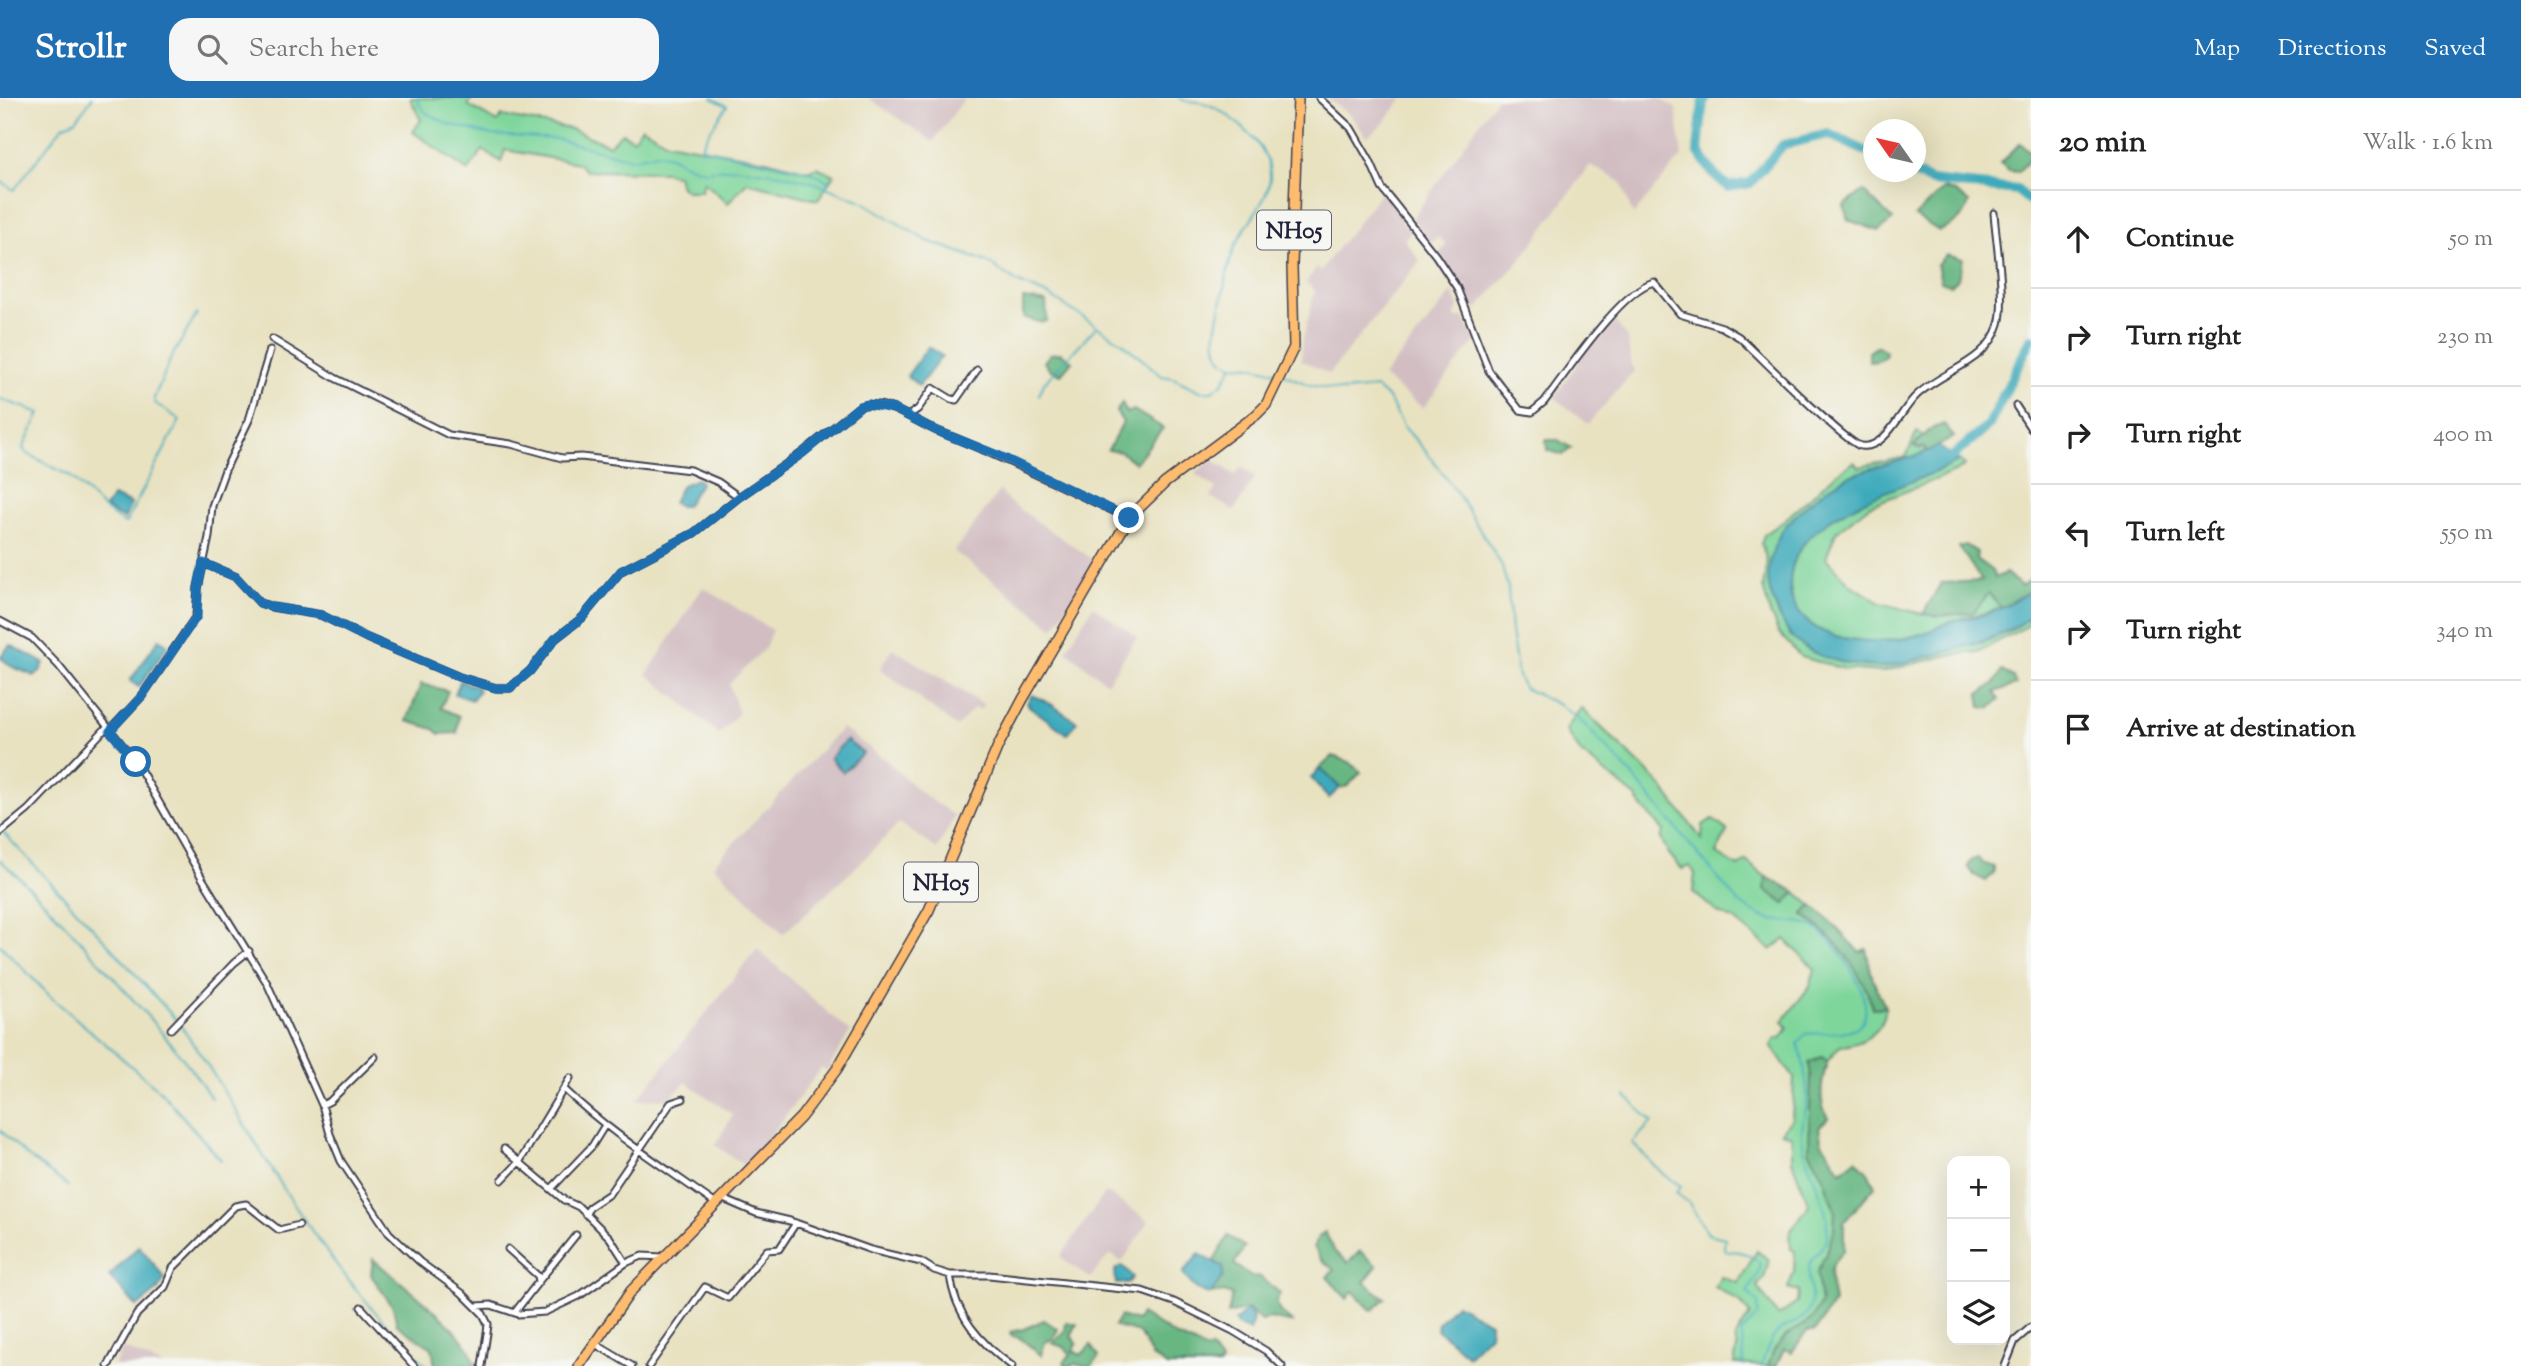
<!DOCTYPE html>
<meta charset="utf-8">
<style>
body{margin:0;font-family:"Sorts Mill Goudy",serif;background:#f6f6f6;color:#222}
.controls{position:absolute;right:21px;bottom:21px;display:grid;overflow:hidden;border-radius:14px;box-shadow:0 7px 28px #0002}
.controls button{width:63px;height:63px;display:grid;place-items:center;padding:0;border:0;border-bottom:2px solid #e0e0e0;background:#fff;color:#222;font:35px sans-serif}
.compass{position:absolute;left:1863px;top:21px;width:63px;height:63px;border-radius:50%;background:#fff;box-shadow:0 7px 28px #0002;rotate:304deg}
.stop{position:absolute;width:21px;height:21px;margin:-16px;border:5px solid #1f6fb2;border-radius:50%;background:#fff}
.stop.end{background:#1f6fb2;border-color:#fff;box-shadow:0 2px 7px #0008}
.list{margin:0;padding:0;list-style:none}
h2{display:flex;justify-content:space-between;align-items:center;height:91px;margin:0;padding:0 28px;font-size:30px}
h2 small{font-size:23px;font-weight:400;color:#767676}
.list li{display:grid;grid-template-columns:46px 1fr auto;gap:21px;align-items:center;box-sizing:border-box;height:98px;padding:0 28px;border-top:2px solid #e0e0e0}
.list b{display:block;font-size:26px;white-space:nowrap}
.list em{font-size:23px;font-style:normal;color:#767676}
.icon{flex:none;width:38px;height:38px;fill:none;stroke:currentColor;stroke-width:2;stroke-linecap:round;stroke-linejoin:round}
.map{position:relative;flex:none;width:2031px;height:1268px;overflow:hidden}
header{display:flex;align-items:center;gap:42px;box-sizing:border-box;height:98px;padding:0 35px;background:#1f6fb2;color:#fff}
header strong{font-size:33px}
nav{display:flex;gap:38px;margin-inline-start:auto;font-size:24px}
.search{width:490px;height:63px;background:#f6f6f6;display:flex;align-items:center;gap:18px;box-sizing:border-box;padding:0 24px;border-radius:21px;color:#767676;font-size:26px}
main{display:flex}
aside{flex:1;background:#fff}
.map>svg:first-child{display:block}
.industrial{fill:#d2bec2}
.green{fill:#7fd69b;stroke:#507c6b;stroke-width:2}
.forest{fill:#67b783;stroke:#446c5f;stroke-width:2}
.water{fill:#3caabb;stroke:#2f667b;stroke-width:2}
.lines{fill:none;stroke-linecap:round;stroke-linejoin:round}
.stream{stroke:#3caabb;stroke-width:2}
.river{stroke:#3caabb;stroke-width:10}
.minor-casing{stroke:#403f4f;stroke-width:9}
.primary-casing{stroke:#403f4f;stroke-width:12}
.minor{stroke:#fff;stroke-width:5}
.primary{stroke:#febc70;stroke-width:9}
.route{stroke:#1f6fb2;stroke-width:9}
.labels{text-anchor:middle;stroke-width:7;stroke-linejoin:round;paint-order:stroke}
.shield{fill:#f6f6f2;stroke:#626272;stroke-width:2}
.shield-label{font-size:23px;font-weight:bold;fill:#22223b}
</style>
<header>
<strong>Strollr</strong>
<div class="search"><svg class="icon" aria-label="search" viewBox="0 0 24 24"><circle cx="10" cy="10" r="6"/><path d="M15 15l6 6"/></svg>Search here</div>
<nav><a>Map</a><a>Directions</a><a>Saved</a></nav>
</header>
<main>
<div class="map">
<svg width="2031" height="1268" viewBox="0 0 2031 1268">
<rect width="100%" height="100%" fill="#f6f6f2"/>
<filter id="ink" filterUnits="userSpaceOnUse"><feTurbulence type="fractalNoise" baseFrequency=".0143" numOctaves="2"/><feDisplacementMap in="SourceGraphic" scale="14" xChannelSelector="R" yChannelSelector="G"/><feConvolveMatrix kernelMatrix="1 2 1 2 8 2 1 2 1" color-interpolation-filters="sRGB"/></filter>
<filter id="wash" filterUnits="userSpaceOnUse"><feTurbulence type="fractalNoise" baseFrequency=".00686" numOctaves="4" result="noise"/><feDisplacementMap in="SourceGraphic" scale="28" xChannelSelector="R" yChannelSelector="G"/><feGaussianBlur stdDeviation="1.57" result="paint"/><feColorMatrix in="noise" values="0 0 0 0 0 0 0 0 0 0 0 0 0 0 0 0 0 1.4 0 .05"/><feComposite in="paint" operator="in"/></filter>
<g filter="url(#wash)">
<rect width="100%" height="100%" fill="#e8e2c1"/>
<path class="industrial" d="M868,0H965L933,44Z
M1326,0H1403L1383,26L1367,39L1350,17Z
M1497,0H1659L1676,10L1682,58L1633,117L1621,84L1590,67L1526,155L1476,212L1465,195L1468,192L1465,186L1458,185L1439,156L1446,147L1439,139L1430,145L1412,121Z
M1382,94L1402,117V124L1406,129L1413,132L1404,141L1420,163L1329,276L1301,262L1303,241L1315,193L1306,184L1317,170L1320,173Z
M1452,194L1459,208L1454,218L1457,221L1464,219L1475,243L1423,310L1383,279Z
M1614,221L1627,240L1632,269L1635,272L1588,326L1554,299L1586,253Z
M1212,361L1235,377L1241,369L1255,379L1234,413L1211,399L1216,390L1195,376Z
M1000,392L1009,404L1095,463L1054,530L954,453Z
M703,489L772,532L765,550L729,586L739,615L719,636L647,576Z
M1093,508L1137,539L1107,585L1066,553Z
M892,550L984,607L980,612L975,609L957,629L880,571Z
M842,630L887,663L920,694L955,718L937,751L899,725L852,773L783,836L713,767Z
M757,851L850,934L827,973L821,970L766,1044L745,1068L715,1047L733,1017L686,984L669,1001L637,1002Z
M1106,1094L1149,1123L1122,1164L1110,1156L1090,1180L1060,1159Z
M123,1250L163,1268H114Z"/>
<path class="green" d="M410,0H473L468,7L497,24L502,18L571,31L609,47L622,35L633,41L642,29L667,44L766,62L808,73L817,69L834,77L818,102L747,84L728,105L704,84L701,93H686L680,87L678,78L665,74L586,73L578,65L505,52L501,64L483,52L468,73L413,34L421,22Z
M1917,334L1923,338L1914,348L1923,349L1928,354L1845,380L1769,490L1779,518L1793,541L1883,569L1984,544L2008,534L2031,519V526L1978,554L1945,558L1881,574L1845,571L1801,559L1778,534L1770,515L1763,490L1767,462L1761,446L1764,437L1781,425L1837,375L1854,364L1859,369L1906,359Z
M1960,363L1965,367L1957,373L1869,408L1836,434L1826,460L1849,485L1880,505L1923,516L1938,518L1989,495L2001,510C1984,516 1967,518 1950,524C1940,528 1931,534 1921,536C1881,548 1811,549 1793,503C1787,485 1789,463 1801,447C1836,403 1910,388 1960,363Z
M1581,610L1656,682L1702,741L1703,727L1712,721L1728,733L1716,755L1738,769L1746,763L1766,779L1765,791L1784,806L1796,794L1812,808L1803,817C1836,842 1861,870 1873,910L1885,909C1886,933 1862,947 1840,948L1827,964L1822,959L1809,965L1811,978L1809,1052L1824,1081L1835,1114L1834,1133L1826,1156L1817,1175L1821,1205L1812,1221L1786,1238L1774,1252L1768,1268L1734,1266L1737,1250L1735,1240L1750,1216L1740,1204L1715,1189L1721,1179L1738,1185L1757,1153L1769,1162L1764,1180L1757,1188L1778,1218L1797,1205L1798,1193L1788,1190L1794,1174L1795,1153L1791,1151L1790,1134L1809,1107L1792,1063V1038L1781,1034L1792,1021L1794,980L1771,947L1776,940H1781L1788,930L1783,923L1810,888L1815,871L1785,841L1771,852L1735,822L1718,815L1693,794L1695,775L1689,768L1682,771L1669,756L1661,741L1664,733L1641,708L1637,700L1581,655L1566,632Z"/>
<path class="forest" d="M2020,45L2031,55V60L2018,74L2009,73L2000,66Z
M1943,91L1955,94L1969,104C1965,119 1954,128 1939,133L1915,118Z
M1863,93L1893,122L1879,133L1848,122L1844,108Z
M1946,157L1963,161L1958,180L1951,187L1941,184L1937,166Z
M1023,201L1046,204L1047,223L1038,224L1023,219Z
M1878,248L1885,253L1886,257L1878,263L1869,264V254Z
M1061,255L1072,263L1061,276L1049,271L1044,264L1050,256Z
M1122,305L1127,315L1134,312L1163,330L1135,365L1121,354L1108,352L1123,324L1116,314Z
M1944,326L1954,339L1928,354L1923,349L1920,351L1914,348L1929,332Z
M1546,342H1558L1571,350L1563,357L1547,352Z
M1966,447L1977,454L1976,461L1992,473L1995,480L2006,475L2021,488L2031,481V492L2001,510L1989,495L1973,515L1938,518L1923,516L1941,485L1982,483L1959,449Z
M2002,573L2013,579L2016,587L1995,594L1999,602L1991,610L1981,609L1979,596L1994,586Z
M421,586L448,593L441,610L459,618L457,635L440,636L434,631L407,623Z
M1333,658L1349,664L1361,674L1348,688L1340,690L1320,670Z
M1978,760L1982,765L1994,769V775L1986,783L1974,777L1968,768L1972,762Z
M1766,779L1796,794L1785,806L1765,791Z
M1812,808C1831,821 1843,838 1859,854L1866,851L1873,882L1885,909L1873,910C1861,870 1836,841 1803,816Z
M1823,959L1827,964C1822,983 1817,1003 1828,1020L1819,1029L1821,1043L1841,1073L1856,1061L1868,1074L1875,1088L1844,1124V1152C1825,1171 1830,1180 1834,1204L1815,1233H1807L1792,1254L1784,1251L1776,1268H1768L1774,1252L1786,1238L1812,1221L1821,1205L1817,1175L1826,1156L1834,1133L1835,1113L1824,1081L1809,1052L1811,978L1809,965Z
M1325,1134L1335,1154L1348,1165L1360,1153L1377,1168L1364,1184L1385,1200L1372,1213L1353,1193L1347,1201L1327,1179L1334,1172L1321,1161L1314,1149L1318,1139Z
M1228,1138L1245,1149L1234,1166L1251,1179L1259,1178L1280,1195L1276,1204L1280,1214L1294,1225L1269,1220L1261,1223L1248,1211L1228,1216L1232,1197L1224,1194L1211,1196L1223,1178V1169L1214,1163Z
M373,1161C398,1184 473,1236 475,1268H435L432,1250L397,1227L393,1209L371,1177Z
M1141,1216L1176,1238L1207,1252L1211,1251L1222,1265L1219,1268H1167L1152,1258L1139,1235L1114,1228L1120,1218L1137,1223Z
M1044,1222L1058,1231L1053,1241L1045,1244L1041,1257L1020,1240L1011,1238L1010,1234L1024,1231Z
M1066,1224L1077,1226L1071,1238L1077,1245L1073,1253L1081,1257L1091,1247L1099,1259L1091,1268L1075,1266L1066,1268L1064,1264L1071,1256L1064,1249L1052,1245L1065,1234Z"/>
<path class="water" d="M928,249L942,258L919,288L907,278Z
M1938,348L1960,363C1912,387 1857,398 1816,433C1798,449 1790,465 1790,489C1790,501 1797,513 1805,521C1831,547 1889,547 1922,536C1933,532 1942,527 1952,523C1961,521 1970,520 1978,518C1997,514 2015,503 2031,492V519C1998,542 1961,550 1922,560C1909,563 1894,569 1880,569C1851,568 1817,562 1795,542C1784,532 1778,514 1772,500C1763,478 1772,443 1788,425C1803,409 1826,389 1847,379C1876,366 1909,364 1938,348Z
M697,381L701,384L686,408H679L673,404L682,387Z
M113,398L131,406L124,421L105,410Z
M159,541L168,547L139,589L130,583Z
M10,547L44,565L41,572L35,578L12,569L0,559Z
M460,583L477,589L479,592L472,602L455,596Z
M1032,597L1051,606L1077,624L1067,636L1029,608L1027,605Z
M846,642L863,655L843,674L830,660Z
M1320,670L1340,690L1329,700L1311,680Z
M139,1148L165,1180L157,1193L137,1209L109,1178Z
M1199,1156L1223,1169V1178L1211,1196C1197,1194 1191,1187 1183,1175Z
M1122,1168L1133,1179L1128,1185L1116,1186L1115,1172Z
M1456,1206L1490,1225V1236L1468,1258L1437,1231L1438,1225Z
M1248,1211L1253,1220L1250,1233L1237,1227L1235,1223Z"/>
<g class="lines">
<path class="stream" d="M419,0L418,5L426,15L448,26L491,37L557,41L631,61L658,55L670,58L689,68L705,73L736,70L780,76L815,85L862,103L925,142L987,164L1017,184L1050,198L1123,245L1162,278L1173,280L1200,293H1212L1223,285L1233,267L1252,268L1276,274
M712,0L727,8L708,36L701,50L808,73L828,83L826,89
M1179,0C1186,5 1191,3 1199,4C1218,7 1240,26 1252,39C1294,85 1252,110 1235,149C1226,170 1224,194 1219,217C1216,235 1212,246 1222,262L1233,267
M0,83L14,92L63,28L76,22L92,0
M1285,277L1310,287L1344,293L1376,290L1388,300L1404,329L1428,356L1458,396L1501,466L1508,490L1511,534L1518,578L1524,590L1561,608L1581,623L1631,676L1738,804C1749,811 1759,819 1771,822C1785,824 1801,822 1814,829C1834,840 1878,902 1862,924C1853,938 1821,934 1805,936L1798,945C1804,963 1807,983 1807,1003C1806,1014 1802,1024 1802,1035C1803,1072 1831,1100 1827,1139C1825,1150 1814,1156 1810,1166C1805,1180 1815,1196 1810,1209C1805,1226 1784,1225 1774,1238C1768,1247 1765,1258 1761,1268
M1039,297L1044,285L1096,229
M0,301L40,315L23,350L26,355L70,378L104,411L125,426L180,322L155,305L154,300L171,260L197,216
M0,731L112,850L176,922
M0,762C43,800 81,843 120,887C152,923 185,959 211,1000
M0,847L51,899L160,993L221,1062
M181,928C225,989 259,1055 301,1117C337,1171 380,1223 427,1268
M1626,998L1652,1024L1632,1045L1664,1077L1681,1088L1676,1095L1689,1105L1708,1136L1725,1140L1724,1150L1728,1154C1740,1152 1753,1157 1760,1166L1759,1175L1747,1194L1758,1205V1217L1742,1234L1744,1268
M0,1032L27,1058L68,1088
M2008,1254L2012,1242L2031,1226"/>
<path class="river" d="M1706,0L1703,4L1698,53L1712,74L1728,89L1750,85L1783,47L1828,36L1874,57
M1911,74L1931,83L2017,92L2031,104
M1940,365L1947,363L1989,327L2031,241"/>
</g>
</g>
<g filter="url(#ink)">
<g class="lines">
<defs>
<path id="minor" d="M1319,0L1351,30L1370,63L1382,90L1436,158L1457,190L1489,273L1520,312L1532,314L1544,304C1566,275 1621,192 1654,184L1680,216L1722,229L1739,239C1758,256 1845,345 1861,348C1886,352 1901,311 1917,297C1944,272 1988,264 1999,226C2006,204 1996,142 1994,115
M272,241L335,280L449,337L511,346L562,360L581,359L690,372L718,384L739,399
M2016,308L2031,331
M908,318L918,311L933,290L951,301L956,302L977,272
M203,465L236,479L260,505L272,509L321,517L367,540L459,579L496,590H510L530,573L555,541L582,520L621,473L694,435L739,399L802,355L860,308C889,300 914,324 940,334C1005,359 1066,392 1129,420
M0,523L32,540L58,567L136,664L202,780L267,885L322,1007L330,1036L341,1063L389,1135L420,1164L462,1195L483,1216L488,1226L487,1235L482,1268
M109,633L142,598L196,518L198,490L209,439L212,408L225,372L249,322L270,252
M0,735L28,712L107,629
M171,931L234,865L249,853
M564,991C610,1035 664,1069 716,1106
M322,1007L330,1003L375,959
M504,1051L564,1102L579,1109L610,1140L626,1165
M502,1082L520,1063L570,980
M552,1090L592,1048L605,1027
M721,1100L756,1115L790,1123L871,1152L921,1164L934,1172L950,1177H989L1142,1193L1174,1204L1233,1233L1266,1253L1282,1268
M585,1116L591,1108L609,1096L671,1005L683,1001
M508,1151L538,1178L539,1183L515,1214
M950,1177C955,1217 980,1245 1012,1268
M539,1183L576,1137
M477,1208L491,1207L518,1216L545,1214L579,1198L626,1165L642,1158L663,1159
M361,1209L414,1268
M594,1245L632,1268
M108,1268L137,1216L165,1189L173,1170L235,1108L246,1106L279,1132L299,1127
M649,1268L705,1189L728,1200L767,1152L779,1151L796,1125
M2005,1268L2015,1243L2031,1229"/>
<path id="primary" d="M579,1268L631,1193L801,1019L837,971L929,812L998,648L1023,601L1129,420L1165,385L1256,317L1266,307L1294,249L1292,167L1298,0"/>
</defs>
<use href="#minor" class="minor-casing"/>
<use href="#primary" class="primary-casing"/>
<use href="#minor" class="minor"/>
<use href="#primary" class="primary"/>
</g>
</g>
<g class="lines" filter="url(#ink)">
<path class="route" d="M136,664L110,633L142,598L197,518L198,490L203,465L236,479L260,505L272,509L321,517L367,540L459,579L496,590H510L530,573L555,541L582,520L621,473L694,435L739,399L803,355L860,308L868,306L894,311L937,333L1000,358L1129,420"/>
</g>
<g class="labels">
<g class="shield">
<rect x="1257" y="112.5" width="74" height="39" rx="5"/>
<rect x="904" y="764.5" width="74" height="39" rx="5"/>
</g>
<g class="shield-label">
<text x="1294" y="140">NH05</text>
<text x="941" y="792">NH05</text>
</g>
</g>
</svg>
<div class="controls">
<button>+</button>
<button>−</button>
<button><svg class="icon" aria-label="layers" viewBox="0 0 24 24"><path d="M12 4l9 5-9 5-9-5zM3 14l9 5 9-5"/></svg></button>
</div>
<svg class="compass" viewBox="-18 -18 36 36"><path d="M0-13l5 13h-10z" fill="#e53935"/><path d="M0 13l5-13h-10z" fill="#767676"/></svg>
<div class="stop" style="left:136px;top:664px"></div>
<div class="stop end" style="left:1129px;top:420px"></div>
</div>
<aside>
<h2>20 min<small>Walk · 1.6 km</small></h2>
<ul class="list">
<li><svg class="icon" aria-label="ahead" viewBox="0 0 24 24"><path d="M12 20V5M6 11l6-6 6 6"/></svg><div><b>Continue</b></div><em>50 m</em></li>
<li><svg class="icon" aria-label="right" viewBox="0 0 24 24"><path d="M7 20v-9h11M14 6l5 5-5 5"/></svg><div><b>Turn right</b></div><em>230 m</em></li>
<li><svg class="icon" aria-label="right" viewBox="0 0 24 24"><path d="M7 20v-9h11M14 6l5 5-5 5"/></svg><div><b>Turn right</b></div><em>400 m</em></li>
<li><svg class="icon" aria-label="left" viewBox="0 0 24 24"><path d="M17 20v-9H6M10 6l-5 5 5 5"/></svg><div><b>Turn left</b></div><em>550 m</em></li>
<li><svg class="icon" aria-label="right" viewBox="0 0 24 24"><path d="M7 20v-9h11M14 6l5 5-5 5"/></svg><div><b>Turn right</b></div><em>340 m</em></li>
<li><svg class="icon" aria-label="arrive" viewBox="0 0 24 24"><path d="M6 21V4h12l-3 4 3 4H6"/></svg><div><b>Arrive at destination</b></div></li>
</ul>
</aside>
</main>
